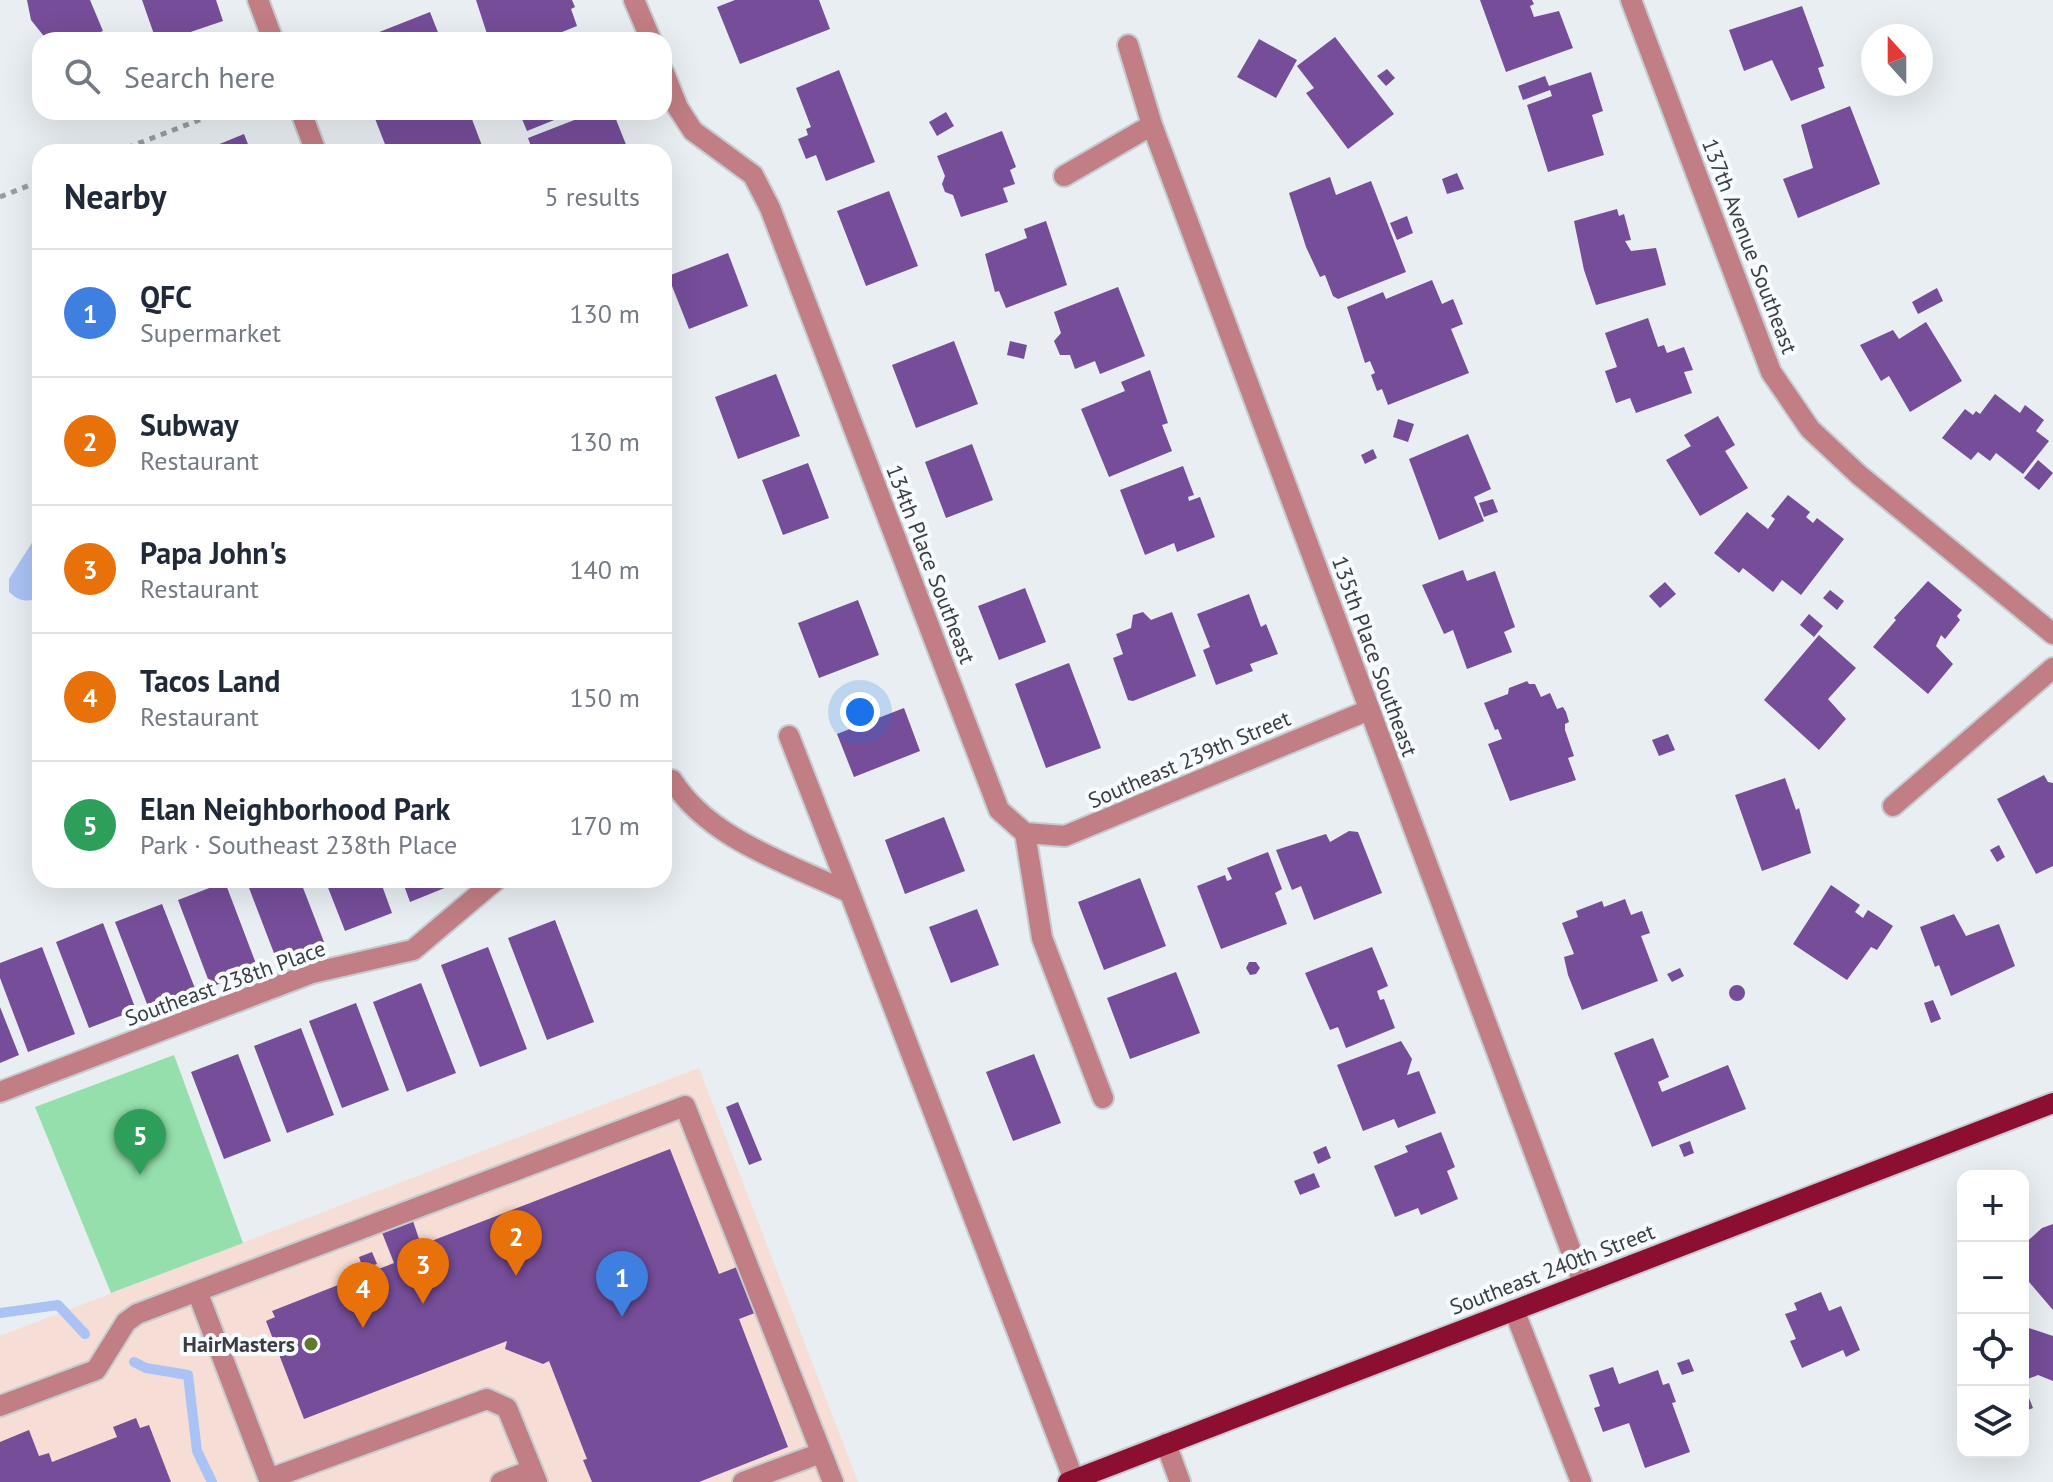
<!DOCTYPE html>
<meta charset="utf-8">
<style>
body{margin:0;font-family:"PT Sans",sans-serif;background:#f6f6f7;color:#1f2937}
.controls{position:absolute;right:24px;bottom:24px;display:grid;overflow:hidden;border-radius:16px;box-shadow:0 8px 32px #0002}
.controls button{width:72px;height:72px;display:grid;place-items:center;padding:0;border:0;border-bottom:2px solid #e0e1e3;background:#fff;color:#1f2937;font:40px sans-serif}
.compass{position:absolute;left:1861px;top:24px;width:72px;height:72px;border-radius:50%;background:#fff;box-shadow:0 8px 32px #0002;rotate:339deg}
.you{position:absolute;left:860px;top:712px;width:28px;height:28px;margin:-20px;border:6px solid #fff;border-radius:50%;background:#1a73e8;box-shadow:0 0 0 12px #1a73e833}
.badge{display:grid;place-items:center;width:52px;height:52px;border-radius:50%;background:#61792c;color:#fff;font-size:26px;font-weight:700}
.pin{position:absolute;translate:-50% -66px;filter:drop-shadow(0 2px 4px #0008)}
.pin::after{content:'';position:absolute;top:42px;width:28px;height:24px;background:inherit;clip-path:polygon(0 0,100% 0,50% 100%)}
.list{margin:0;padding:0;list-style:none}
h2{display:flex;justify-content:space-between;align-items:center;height:104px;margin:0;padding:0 32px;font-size:34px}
h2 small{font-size:26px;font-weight:400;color:#747a83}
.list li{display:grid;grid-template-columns:52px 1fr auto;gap:24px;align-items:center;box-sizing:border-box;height:128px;padding:0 32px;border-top:2px solid #e0e1e3}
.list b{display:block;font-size:30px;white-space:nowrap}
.list p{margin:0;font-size:26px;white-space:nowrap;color:#747a83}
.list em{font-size:26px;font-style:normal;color:#747a83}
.icon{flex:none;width:44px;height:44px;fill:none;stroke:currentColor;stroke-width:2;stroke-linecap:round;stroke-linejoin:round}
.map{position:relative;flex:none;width:2053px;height:1482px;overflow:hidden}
.search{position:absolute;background:#fff;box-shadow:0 8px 32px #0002;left:32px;top:32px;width:640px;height:88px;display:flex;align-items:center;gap:20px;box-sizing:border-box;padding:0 28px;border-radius:24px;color:#747a83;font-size:30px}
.panel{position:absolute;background:#fff;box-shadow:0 8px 32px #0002;left:32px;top:144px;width:640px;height:744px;border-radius:24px}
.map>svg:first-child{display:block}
.commercial{fill:#f6ddd5}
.green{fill:#94dfab}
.water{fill:#aac3f4}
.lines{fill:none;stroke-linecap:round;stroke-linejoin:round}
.stream{stroke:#aac3f4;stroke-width:10}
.building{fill:#754d99}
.minor-casing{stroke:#c5cbce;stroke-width:24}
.major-casing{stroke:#c5cbce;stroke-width:24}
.path{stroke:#989c9f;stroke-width:5;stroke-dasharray:6 6;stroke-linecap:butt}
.minor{stroke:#c17e84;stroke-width:20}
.major{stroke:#8c0f31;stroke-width:20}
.poi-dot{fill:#61792c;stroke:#f6fbff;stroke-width:3}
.labels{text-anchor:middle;stroke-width:8;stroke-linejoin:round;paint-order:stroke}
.street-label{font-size:22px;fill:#3b3d3f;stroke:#f6fbff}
.poi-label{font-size:22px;font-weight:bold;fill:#3b3d3f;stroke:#f6fbff;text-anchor:end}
</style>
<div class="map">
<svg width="2053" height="1482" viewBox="0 0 2053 1482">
<rect width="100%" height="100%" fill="#e8eef2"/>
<path class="commercial" d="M699,1068L858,1482H0V1336Z"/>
<path class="green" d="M174,1055L243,1243L111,1293L35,1107Z"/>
<path class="water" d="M40,530V598C27,602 20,602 9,592V579Z"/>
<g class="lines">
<path class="stream" d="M0,1313L58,1305L85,1334
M134,1362L146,1368L188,1375L197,1451L212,1482"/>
</g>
<path class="building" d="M27,0H90L103,31L81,40H47L31,20Z
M142,0H216L223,21L167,40H156Z
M476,0H572L575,7L571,9L577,26L542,40H489Z
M735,0H819L830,29L740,64L717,7Z
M1480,0H1532L1534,4L1530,6L1534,17L1559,11L1573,48L1506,72Z
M1802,6L1824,66L1818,68L1825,88L1791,101L1772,60L1744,71L1729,30Z
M430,12L441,40H359Z
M1335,37L1394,114L1348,149L1306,93L1314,88L1297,66Z
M1259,39L1297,60L1276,98L1237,77Z
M1387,69L1395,78L1386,86L1377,76Z
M839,70L875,162L826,181L816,155L806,159L798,139L808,135L806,129L811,127L796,88Z
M1591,72L1603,111L1592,115L1604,155L1548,172L1527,105L1552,96L1550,90L1523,100L1518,86L1545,76L1549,86Z
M1850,106L1880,184L1798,218L1783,179L1813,168L1801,125Z
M386,112H474L470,114L484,151L388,152L374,116Z
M519,112H574L527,131Z
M595,112H613L629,152H533L528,138Z
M946,112L954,126L937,136L929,122Z
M1002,131L1016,167L1010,170L1015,184L1003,188L1008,202L961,217L953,195L945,192L942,184L945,176L937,156Z
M244,134L251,152H200Z
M1457,173L1464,189L1447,194L1442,179Z
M1330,177L1336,195L1371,181L1406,272L1338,299L1333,296L1325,275L1320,277L1306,247L1289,193Z
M889,191L918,266L866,286L837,211Z
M1617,209L1619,216L1624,214L1631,240L1625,241L1631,251L1656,248L1666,285L1596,305L1584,270L1574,221Z
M1407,216L1413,233L1397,240L1390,223Z
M1046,221L1067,285L1006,308L999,291L995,292L985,254L1027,238L1024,229Z
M728,253L748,306L689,329L668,276Z
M1432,280L1442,304L1453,299L1463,324L1451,329L1469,373L1388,405L1382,389L1377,391L1371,375L1375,373L1370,361L1365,363L1347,307L1383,292L1386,299Z
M1118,287L1145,356L1100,374L1095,361L1075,369L1070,355H1060L1054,341L1061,333L1054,312Z
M1937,288L1943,301L1918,314L1912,302Z
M1648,318L1658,347L1664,345L1667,353L1684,347L1693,370L1684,372L1692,393L1636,413L1630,398L1616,403L1605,371L1617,367L1605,333Z
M1926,322L1962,381L1910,412L1889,376L1881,381L1860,345L1893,330L1899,339Z
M954,341L978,404L916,428L892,365Z
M1010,341L1027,345L1024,359L1007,355Z
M1150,370L1168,423L1162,425L1172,451L1109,477L1081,409L1125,391L1121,382Z
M776,374L800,436L738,459L715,397Z
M1995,394L2020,413L2025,405L2044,420L2036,431L2049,441L2023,474L1996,453L1990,461L1978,452L1971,460L1942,438L1965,409L1973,415L1976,411L1980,414Z
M1718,416L1735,445L1725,451L1748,488L1700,516L1666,460L1691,446L1684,435Z
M1398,419L1414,424L1408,442L1393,437Z
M1468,434L1491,489L1474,497L1484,521L1439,540L1409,459Z
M972,444L993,500L946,518L925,462Z
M1373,449L1377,458L1365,464L1361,455Z
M2038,460L2053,473L2039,490L2024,478Z
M808,463L829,518L783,535L762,480Z
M1183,466L1194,495L1188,497L1189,501L1200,497L1215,537L1177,552L1174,543L1145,555L1120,490Z
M1788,495L1810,512L1806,517L1813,523L1817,518L1844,539L1801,595L1782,580L1773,592L1743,568L1739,573L1714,553L1747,512L1768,529L1775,519L1771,516Z
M1493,499L1498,512L1484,517L1479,503Z
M1463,570L1467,581L1495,571L1515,627L1504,632L1512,652L1467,669L1453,630L1444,634L1422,585Z
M1928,581L1962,610L1957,616L1960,620L1945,639L1941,635L1936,646L1953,664L1928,694L1873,647L1896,620L1894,618Z
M1665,582L1676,594L1660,608L1649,596Z
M1025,588L1046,642L999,660L978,606Z
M1830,590L1844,601L1837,610L1823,598Z
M1249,594L1261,627L1266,624L1278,654L1250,664L1253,671L1216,685L1203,650L1210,647L1197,614Z
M858,600L879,655L819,678L798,623Z
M1143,612L1151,620L1172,612L1196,676L1133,701L1128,700L1113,658L1123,654L1116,634L1131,628L1133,615Z
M1809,614L1823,626L1814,637L1800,625Z
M1819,635L1856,668L1828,699L1846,719L1819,750L1764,700Z
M1069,663L1101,748L1046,768L1015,684Z
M1527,681L1529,684H1535L1541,697L1550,693L1557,709L1563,707L1566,712L1569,722L1565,724V730L1574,756L1568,758L1576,780L1510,801L1488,744L1502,739L1498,729L1495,730L1484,703L1508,694L1509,688Z
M904,708L920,751L854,777L837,734Z
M1668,734L1675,750L1659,756L1652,740Z
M2044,775L2048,782L2053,783V866L2036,874L1997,799Z
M1785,778L1796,810L1799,808L1811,853L1762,871L1735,795Z
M944,817L965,871L905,894L885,840Z
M1349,831L1358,832L1382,893L1314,920L1301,886L1292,890L1276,850L1326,834L1330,842Z
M1999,845L2005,857L1997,862L1990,850Z
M1268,852L1282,889L1275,893L1287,924L1221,949L1197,886L1225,875L1227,881L1232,879L1227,868Z
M1140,878L1166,946L1104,970L1078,902Z
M246,880H300L324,942L277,961Z
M325,880H380L392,913L345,931Z
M402,880H456L457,883L410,902Z
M225,882L258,969L211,987L178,900Z
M1831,885L1860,905L1855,912L1863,918L1868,910L1893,926L1877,950L1871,947L1847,980L1793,944Z
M1625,899L1631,915L1642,911L1650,933L1641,936L1658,981L1582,1010L1568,975L1564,957L1574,954L1562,923L1578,917L1576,911L1602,901L1604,907Z
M162,904L196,991L149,1009L115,922Z
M977,909L999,965L951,983L929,927Z
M1954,914L1966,936L1999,924L2015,966L1951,996L1939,965L1935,967L1920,927Z
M555,920L594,1022L547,1040L508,938Z
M103,923L136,1010L89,1028L56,942Z
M42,947L75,1034L28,1052L0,978V963Z
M488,947L527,1049L480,1067L441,965Z
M1372,947L1388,986L1377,991L1380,1000L1384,999L1395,1028L1346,1048L1338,1027L1330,1030L1305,973Z
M1249,962H1256L1260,968L1256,974L1250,975L1246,968Z
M1680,968L1684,976L1672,982L1667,974Z
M1176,972L1200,1033L1130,1059L1107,998Z
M421,983L456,1073L407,1092L373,1002Z
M1729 993a8 8 0 1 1 16 0a8 8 0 1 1-16 0Z
M1933,1000L1941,1019L1931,1023L1924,1003Z
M356,1003L389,1090L342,1108L309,1021Z
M0,1007L19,1055L0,1063Z
M301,1028L334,1115L287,1133L254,1046Z
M1653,1038L1669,1077L1658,1082L1662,1092L1728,1065L1746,1109L1652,1147L1614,1053Z
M1401,1041L1412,1059L1407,1075L1419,1071L1436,1113L1398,1128L1394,1119L1363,1131L1337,1065Z
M238,1054L271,1141L224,1159L191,1072Z
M1034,1054L1061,1123L1013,1141L986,1072Z
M738,1102L762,1160L749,1165L726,1107Z
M1441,1132L1455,1167L1447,1171L1458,1199L1421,1215L1418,1208L1395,1217L1374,1166L1408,1152L1405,1146Z
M1690,1141L1694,1153L1684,1157L1679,1145Z
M1326,1146L1331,1158L1318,1164L1313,1152Z
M670,1149L719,1274L737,1267L755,1313L739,1319L788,1447L699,1482H592L583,1460L587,1459L549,1361L543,1364L505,1349L507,1341L304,1419L266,1321L275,1317L272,1311L394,1263L381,1230L412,1218L421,1245Z
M1314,1173L1320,1187L1300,1195L1294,1181Z
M2053,1224V1310L2023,1275V1245L2042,1228Z
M372,1252L377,1264L363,1269L359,1257Z
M1821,1292L1829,1311L1841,1306L1860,1350L1846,1357L1843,1350L1802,1368L1790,1341L1796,1339L1785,1314L1797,1310L1794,1303Z
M2023,1326L2053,1336V1381L2038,1375L2023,1381Z
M1689,1359L1694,1371L1682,1375L1677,1363Z
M1613,1367L1619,1384L1658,1370L1663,1385L1669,1383L1676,1402L1672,1403L1690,1452L1645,1468L1629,1423L1603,1432L1594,1408L1600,1406L1589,1375Z
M2023,1383L2033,1408L2023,1412Z
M136,1418L140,1428L149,1425L171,1482H0V1442L29,1430L39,1456L49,1453L52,1462L117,1437L113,1427Z"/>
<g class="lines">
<defs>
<path id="minor" d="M258,0L273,40
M634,0L651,40
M1631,0L1771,372L1810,429L1859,475L2053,634
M1128,45L1152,125L1583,1283
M664,73L678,108L693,131L753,175L770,208L999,810L1025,833L1042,938L1103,1098
M301,112L316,152
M1064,176L1152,125
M672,780C710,840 788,863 850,893L789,736
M1893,806L2053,668
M1025,833L1065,836L1369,710
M850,893L1074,1480
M0,1092L312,973L413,950L496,880
M197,1291L270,1482
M1514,1310L1581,1482
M0,1406L96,1370L126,1322L137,1314L685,1106L833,1482
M1166,1444L1180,1482
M269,1479L487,1399L507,1408L537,1482
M501,1482L532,1470
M743,1482L821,1453"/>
<path id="major" d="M1068,1482L2053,1103"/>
</defs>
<use href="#minor" class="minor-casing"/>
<use href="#major" class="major-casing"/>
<path class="path" d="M116,152L220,112
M0,197L40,181"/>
<use href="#minor" class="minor"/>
<use href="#major" class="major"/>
</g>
<circle class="poi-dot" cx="311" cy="1344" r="8"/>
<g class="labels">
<g class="street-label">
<text transform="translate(1750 246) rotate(69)" y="8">137th Avenue Southeast</text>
<text transform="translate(931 564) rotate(69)" y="8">134th Place Southeast</text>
<text transform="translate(1375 656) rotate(70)" y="8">135th Place Southeast</text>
<text transform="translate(1189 759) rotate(-23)" y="8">Southeast 239th Street</text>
<text transform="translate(225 983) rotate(-20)" y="8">Southeast 238th Place</text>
<text transform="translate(1552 1269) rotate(-21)" y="8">Southeast 240th Street</text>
</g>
<g class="poi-label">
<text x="295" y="1352">HairMasters</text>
</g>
</g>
</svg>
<div class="controls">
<button>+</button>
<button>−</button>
<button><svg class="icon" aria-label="locate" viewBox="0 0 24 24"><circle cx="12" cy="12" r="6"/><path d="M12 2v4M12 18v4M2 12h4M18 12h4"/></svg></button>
<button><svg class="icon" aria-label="layers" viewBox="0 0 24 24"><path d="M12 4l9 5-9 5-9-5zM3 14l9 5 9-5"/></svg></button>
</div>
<svg class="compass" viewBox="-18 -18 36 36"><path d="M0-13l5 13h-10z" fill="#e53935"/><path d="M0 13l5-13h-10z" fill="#747a83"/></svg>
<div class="you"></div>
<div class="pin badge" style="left:622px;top:1317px;background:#3f7fe0">1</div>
<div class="pin badge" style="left:516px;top:1276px;background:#e8710a">2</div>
<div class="pin badge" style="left:423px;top:1304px;background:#e8710a">3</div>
<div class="pin badge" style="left:363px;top:1328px;background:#e8710a">4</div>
<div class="pin badge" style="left:140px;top:1175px;background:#2e9e5b">5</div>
<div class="search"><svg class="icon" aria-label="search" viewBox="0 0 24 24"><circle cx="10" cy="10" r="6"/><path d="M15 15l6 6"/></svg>Search here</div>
<section class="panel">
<h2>Nearby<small>5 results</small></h2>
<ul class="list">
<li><span class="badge" style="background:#3f7fe0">1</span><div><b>QFC</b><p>Supermarket</p></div><em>130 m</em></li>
<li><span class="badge" style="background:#e8710a">2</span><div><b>Subway</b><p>Restaurant</p></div><em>130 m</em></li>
<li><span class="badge" style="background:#e8710a">3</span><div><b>Papa John's</b><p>Restaurant</p></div><em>140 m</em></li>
<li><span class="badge" style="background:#e8710a">4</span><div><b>Tacos Land</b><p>Restaurant</p></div><em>150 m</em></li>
<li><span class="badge" style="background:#2e9e5b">5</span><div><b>Elan Neighborhood Park</b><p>Park · Southeast 238th Place</p></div><em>170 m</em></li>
</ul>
</section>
</div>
